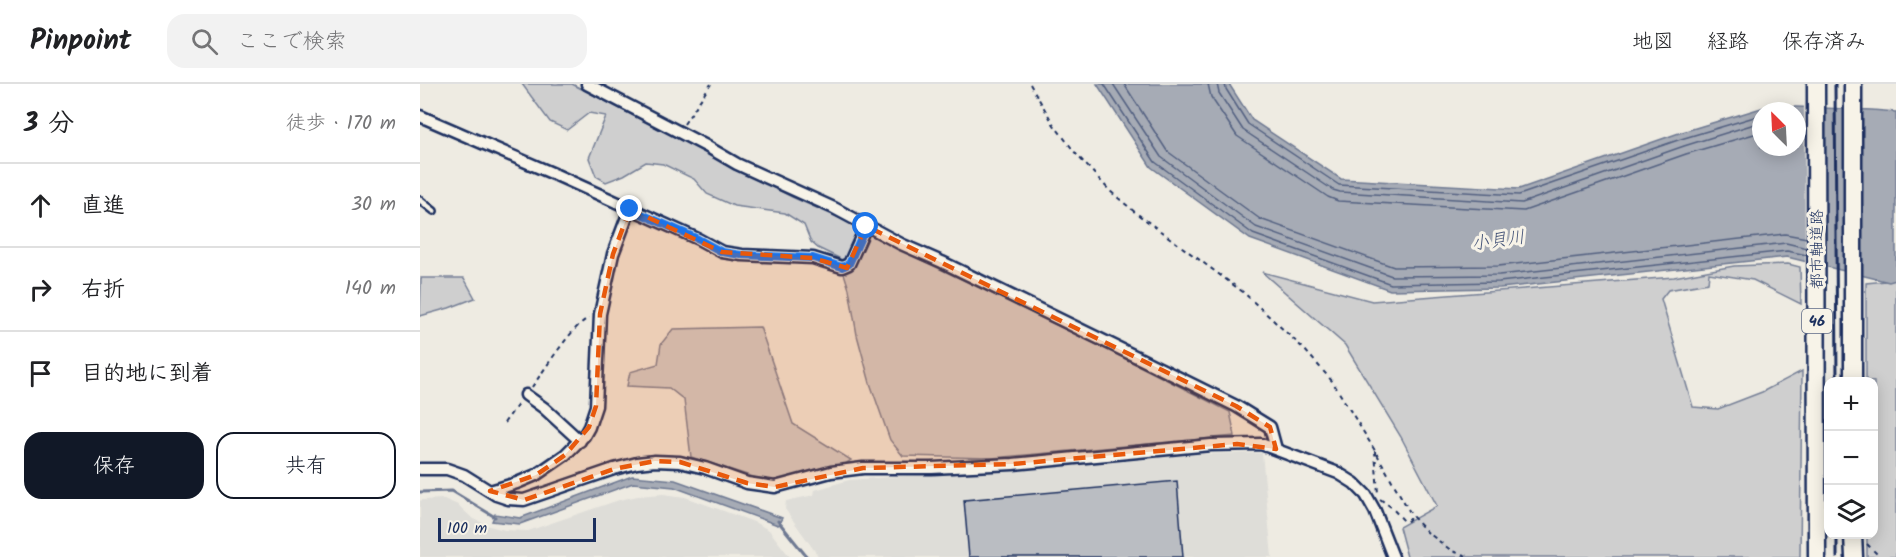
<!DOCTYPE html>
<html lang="ja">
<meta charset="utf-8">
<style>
body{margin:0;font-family:Kalam,"Klee One",sans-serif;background:#f2f2f2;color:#202124}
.controls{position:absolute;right:18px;bottom:18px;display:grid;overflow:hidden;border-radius:12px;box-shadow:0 3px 15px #0003}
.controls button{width:54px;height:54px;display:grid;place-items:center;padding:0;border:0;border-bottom:2px solid #e0e0e0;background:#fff;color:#202124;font:30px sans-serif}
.compass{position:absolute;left:1332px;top:18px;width:54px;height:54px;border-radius:50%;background:#fff;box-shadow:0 3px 15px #0003;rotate:336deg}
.scale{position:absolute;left:18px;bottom:15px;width:158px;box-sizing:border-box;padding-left:6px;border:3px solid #1b2f5e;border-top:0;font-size:16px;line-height:21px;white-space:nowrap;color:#1b2f5e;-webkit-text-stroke:4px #f7f3e8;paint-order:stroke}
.stop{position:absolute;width:18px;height:18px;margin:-14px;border:4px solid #1a73e8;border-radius:50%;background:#fff}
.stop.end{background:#1a73e8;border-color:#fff;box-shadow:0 2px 6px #0008}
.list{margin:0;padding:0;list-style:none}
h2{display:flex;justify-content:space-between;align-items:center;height:78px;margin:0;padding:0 24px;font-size:26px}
h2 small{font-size:20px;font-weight:400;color:#757577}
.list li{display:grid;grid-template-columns:39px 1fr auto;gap:18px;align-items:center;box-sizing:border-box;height:84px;padding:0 24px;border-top:2px solid #e0e0e0}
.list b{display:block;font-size:22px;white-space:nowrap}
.list em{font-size:20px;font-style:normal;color:#757577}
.actions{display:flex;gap:12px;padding:18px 24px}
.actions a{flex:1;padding:14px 0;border:2px solid #111827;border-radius:18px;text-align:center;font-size:21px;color:#111827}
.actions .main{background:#111827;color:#fff}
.icon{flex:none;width:33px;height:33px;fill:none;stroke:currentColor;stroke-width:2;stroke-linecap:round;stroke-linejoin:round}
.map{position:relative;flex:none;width:1476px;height:473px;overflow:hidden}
header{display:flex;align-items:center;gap:36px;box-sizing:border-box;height:84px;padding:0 30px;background:#fff;border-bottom:2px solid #e0e0e0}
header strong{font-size:28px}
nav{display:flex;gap:33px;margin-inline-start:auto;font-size:21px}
.search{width:420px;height:54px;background:#f2f2f2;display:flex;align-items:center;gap:15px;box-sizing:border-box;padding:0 21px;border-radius:18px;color:#757577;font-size:22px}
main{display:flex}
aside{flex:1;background:#fff}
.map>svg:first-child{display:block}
.built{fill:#deddd8}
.green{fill:#cfcfcf;stroke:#757f96;stroke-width:1.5}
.water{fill:#a6abb5;stroke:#6e7992;stroke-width:1.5;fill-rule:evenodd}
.pier{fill:#eeebe2}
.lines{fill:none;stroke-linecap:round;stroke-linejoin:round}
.shore{stroke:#536181;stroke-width:1.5}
.stream{stroke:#6e7992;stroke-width:3}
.building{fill:#babdc2;stroke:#1b2f5e;stroke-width:1.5}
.service-casing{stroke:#1b2f5e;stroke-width:10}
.minor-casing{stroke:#1b2f5e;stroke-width:15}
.primary-casing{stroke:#1b2f5e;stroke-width:21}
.path{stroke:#1b2f5e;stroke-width:2;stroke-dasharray:4.5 4.5;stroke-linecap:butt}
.service{stroke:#f7f3e8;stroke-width:5}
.minor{stroke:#f7f3e8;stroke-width:10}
.primary{stroke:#f7f3e8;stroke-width:16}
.rail{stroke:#1b2f5e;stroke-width:3}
.route{stroke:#1a73e8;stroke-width:8}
.marked{fill:#e8590c;fill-opacity:0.2;stroke:#e8590c;stroke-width:4.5;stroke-dasharray:12 8;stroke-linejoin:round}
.labels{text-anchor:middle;stroke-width:6;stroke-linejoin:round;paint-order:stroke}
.shield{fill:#f7f3e8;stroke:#5d6a87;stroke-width:1.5}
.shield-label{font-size:15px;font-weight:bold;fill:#1b2f5e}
.street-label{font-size:16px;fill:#1b2f5e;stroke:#f7f3e8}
.water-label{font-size:18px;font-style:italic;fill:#455478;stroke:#f7f3e8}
</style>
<header>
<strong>Pinpoint</strong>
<div class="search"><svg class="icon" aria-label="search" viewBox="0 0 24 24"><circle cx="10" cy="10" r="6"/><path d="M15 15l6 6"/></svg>ここで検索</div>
<nav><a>地図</a><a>経路</a><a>保存済み</a></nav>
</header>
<main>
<aside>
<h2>3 分<small>徒歩 · 170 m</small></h2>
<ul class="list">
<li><svg class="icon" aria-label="ahead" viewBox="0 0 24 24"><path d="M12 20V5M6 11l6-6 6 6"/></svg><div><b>直進</b></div><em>30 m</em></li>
<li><svg class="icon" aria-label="right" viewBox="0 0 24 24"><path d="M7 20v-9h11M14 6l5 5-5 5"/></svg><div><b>右折</b></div><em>140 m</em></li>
<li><svg class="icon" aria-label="arrive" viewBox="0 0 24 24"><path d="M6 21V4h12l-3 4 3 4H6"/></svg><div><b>目的地に到着</b></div></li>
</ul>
<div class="actions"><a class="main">保存</a><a>共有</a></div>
</aside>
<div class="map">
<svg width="1476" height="473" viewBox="0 0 1476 473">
<rect width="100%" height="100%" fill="#eeebe2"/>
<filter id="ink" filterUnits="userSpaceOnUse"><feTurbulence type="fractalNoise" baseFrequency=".0167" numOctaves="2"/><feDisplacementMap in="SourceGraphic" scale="12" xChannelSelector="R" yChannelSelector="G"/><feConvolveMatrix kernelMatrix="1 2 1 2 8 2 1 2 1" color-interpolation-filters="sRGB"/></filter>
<g filter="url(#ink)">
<path class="built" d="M842,369L852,473H399L365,425L366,417L394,411L395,406L429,396L777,370Z
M243,410L265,413L334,438L349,446L370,473H0V417L2,416L24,415L38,421L52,434L69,442L85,446L108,447L199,416L218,412Z"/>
<path class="green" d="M102,0H152L372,113L433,140L485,168L684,264L810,328L815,352L572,374L483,372L470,356L450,299L437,251L429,205L419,174L398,164L391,158L384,141L365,129L314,122L287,110L274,95L243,80L226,78L204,91L186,98L176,92L169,74L186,32L169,29L147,46L130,38Z
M1368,180L1380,183L1381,220L1333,196L1289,189L1288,199L1248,206L1241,215L1273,323L1298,325L1342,308L1382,287L1380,473H987L979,443L1017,422L981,353L925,261L842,188L952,217L1254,193L1314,182Z
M1,194H44L55,214L29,224L0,232Z
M1476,196V473H1447V451L1454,450V298L1446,297V199Z
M340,243L373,340L431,376L422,382L349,398L271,373L264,316L249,304L207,302L210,288L238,280L241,260L253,245Z"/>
<path class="water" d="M677,0H809L832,36L921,95L1099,105L1259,49L1348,22L1452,26L1476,28V196L1469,198L1367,173L1080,204L970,206L830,155L731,83ZM1341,27H1377V63H1341Z
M212,392L255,396L362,434L358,441L254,403L213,399L100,440L72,437L75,430L100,434Z"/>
<path class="pier" d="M1384,20L1402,21L1403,185L1385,180Z"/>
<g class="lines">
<path class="shore" d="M684,0L735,78L833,150L971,200L1079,198L1367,167L1387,171
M693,0L741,73L836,143L972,192L1079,191L1366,159L1387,164
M704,0L747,67L840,135L974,183L1078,182L1365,150L1387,154
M788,0L791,13L817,52L908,113L918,117L1104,127L1266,70L1341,48
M797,0L799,9L823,46L913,106L920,108L1102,119L1264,62L1341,38
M805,0L806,5L828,40L919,101L1099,111L1261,55L1341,31"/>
<path class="stream" d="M0,408L32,407L75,433
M358,437L387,473"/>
</g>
<path class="building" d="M757,397L763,473H549L544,416Z"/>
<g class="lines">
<defs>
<path id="service" d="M0,116L14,127"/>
<path id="minor" d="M167,0L286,62L317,80L414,124L481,160L522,178L719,274L816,322L850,343L856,365
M0,32L134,90L278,155L302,168L322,171L393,174L422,183L429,180L446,142
M106,311L124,324L160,357
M0,385H27L44,391L76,411L88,415L104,416L194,385L217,379L235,377L260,378L285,384L327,399L355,403L411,388L443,384H512L593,380L791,361L841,360L918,389L934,399L946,411L955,427L973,473
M70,407L97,399L116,391L145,371L164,352L169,343L176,322L180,230L193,170L210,125"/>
<path id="primary" d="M1396,0L1397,473
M1433,0V298
M1433,450L1434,473"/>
</defs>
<use href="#service" class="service-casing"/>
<use href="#minor" class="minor-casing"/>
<use href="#primary" class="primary-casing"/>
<path class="path" d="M610,0L634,41L657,71L690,107L716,129L823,208L884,265L912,297L954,365L992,432L1007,448L1032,467L1050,473
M264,40L291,0
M112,303C123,288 154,239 169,234
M84,339L99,319
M955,367L958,410
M960,415L971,423L985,438L989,436L991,430
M1447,460L1460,473"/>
<use href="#service" class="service"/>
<use href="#minor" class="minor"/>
<use href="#primary" class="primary"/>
<path class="rail" d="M1415,0L1417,298
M1417,450V473"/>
</g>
</g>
<g class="lines" filter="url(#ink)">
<path class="route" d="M210,125L278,155L302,168L321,171L393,174L422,183L429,180L446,142"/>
</g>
<path class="marked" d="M210,125L302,168L393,174L427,184L446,142L816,322L850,343L856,365L817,360L593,380L443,384L355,403L327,399L260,378L235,377L194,385L104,416L70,407L116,391L145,371L169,343L176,322L180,230L193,170Z"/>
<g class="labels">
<rect class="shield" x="1382" y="225" width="30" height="24" rx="4.5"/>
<g class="shield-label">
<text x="1397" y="242">46</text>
</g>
<g class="street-label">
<text transform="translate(1396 165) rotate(-90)" y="6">都市軸道路</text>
</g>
<g class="water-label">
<text transform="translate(1078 156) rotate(-8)" y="6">小貝川</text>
</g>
</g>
</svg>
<div class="controls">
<button>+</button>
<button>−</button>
<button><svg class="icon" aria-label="layers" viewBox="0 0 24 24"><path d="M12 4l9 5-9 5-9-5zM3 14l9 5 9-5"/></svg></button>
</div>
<svg class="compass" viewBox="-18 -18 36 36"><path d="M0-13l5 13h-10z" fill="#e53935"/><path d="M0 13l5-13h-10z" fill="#757577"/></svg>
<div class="scale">100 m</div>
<div class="stop" style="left:446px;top:142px"></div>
<div class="stop end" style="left:210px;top:125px"></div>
</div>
</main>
